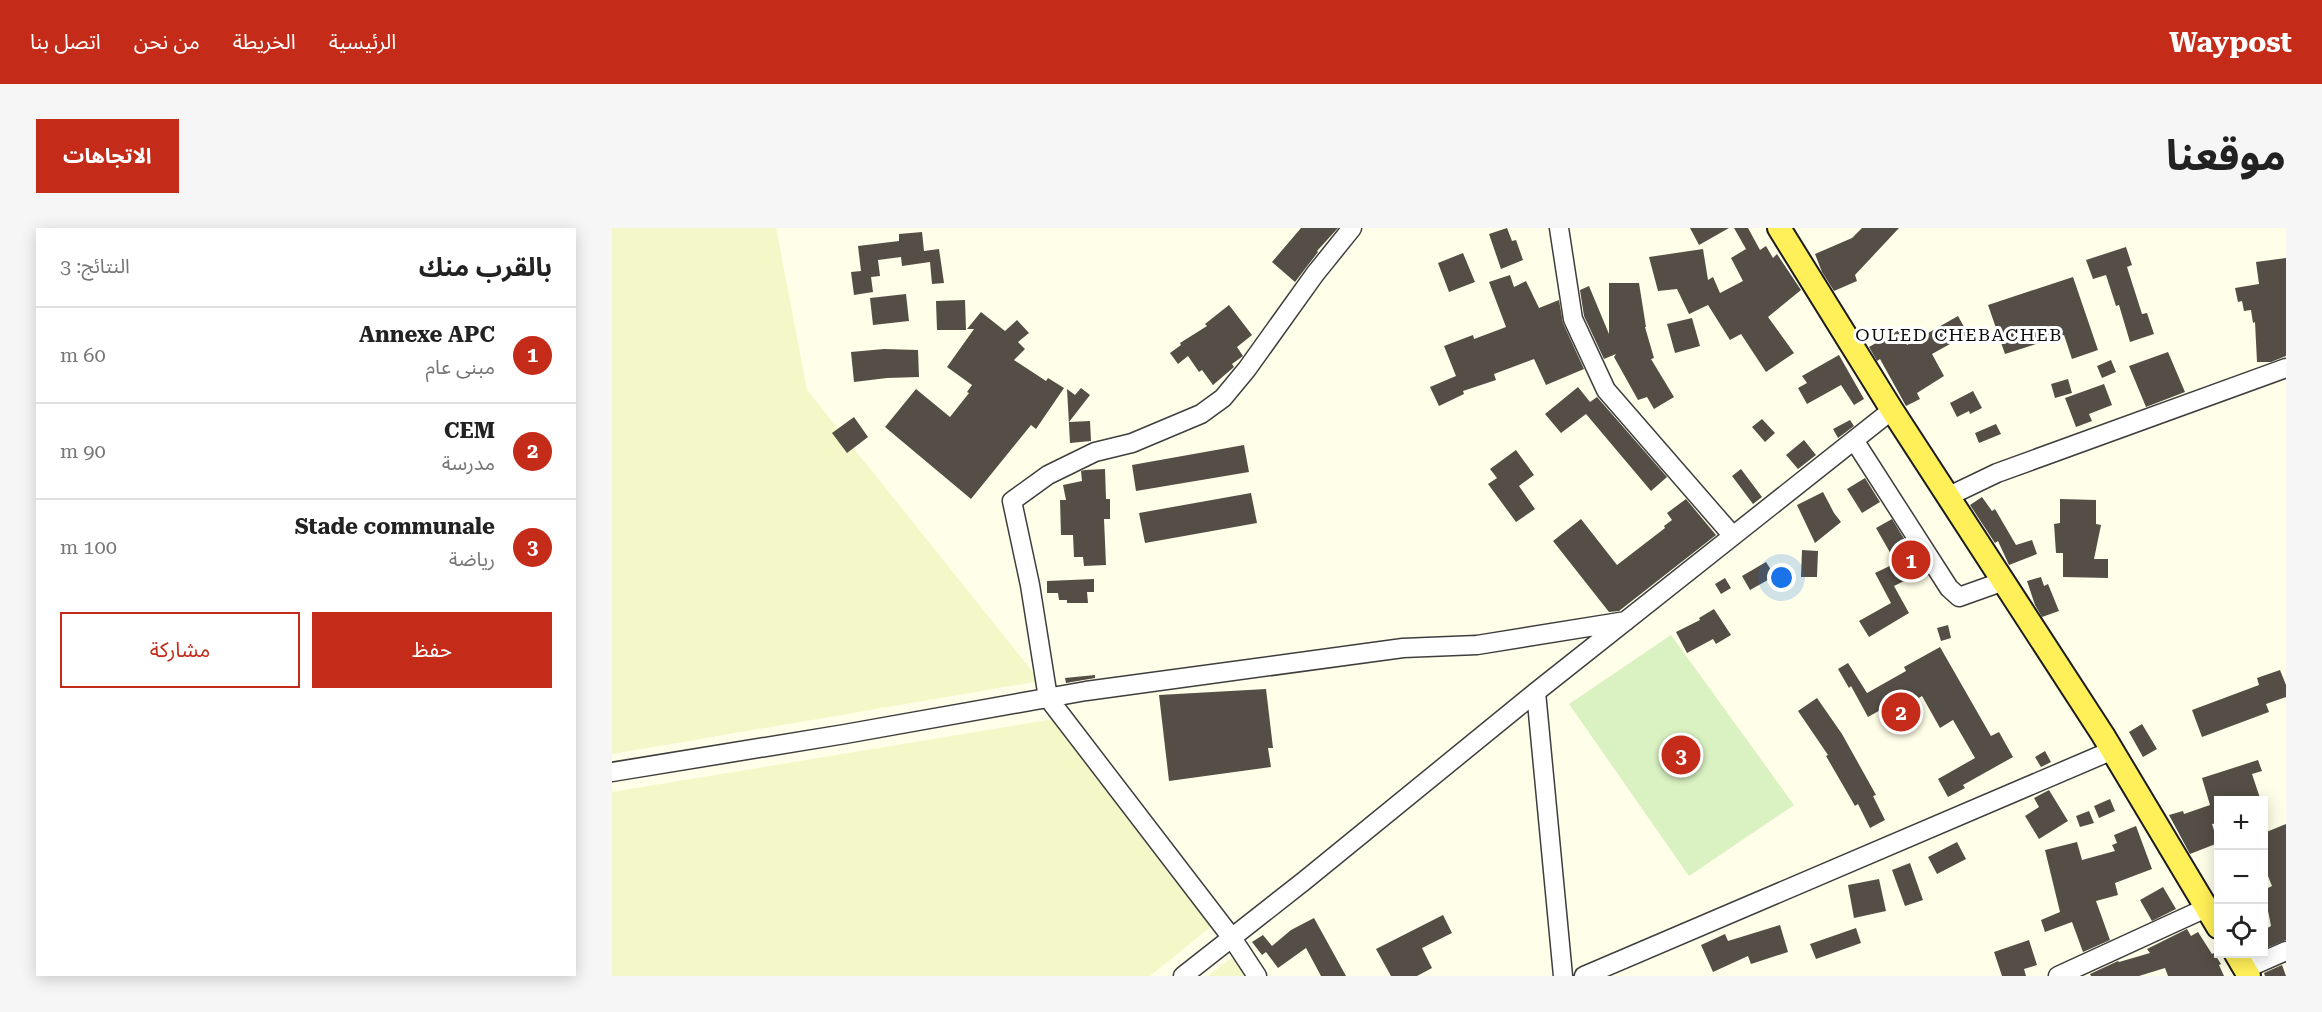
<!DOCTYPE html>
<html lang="ar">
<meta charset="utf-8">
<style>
body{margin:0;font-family:"Roboto Serif","Noto Sans Arabic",serif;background:#f6f6f6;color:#222;direction:rtl}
.controls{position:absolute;right:18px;bottom:18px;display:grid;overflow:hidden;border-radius:0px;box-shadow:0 3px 15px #0003}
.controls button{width:54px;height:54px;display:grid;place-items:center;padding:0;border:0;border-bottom:2px solid #e0e0e0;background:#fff;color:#222;font:30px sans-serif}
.you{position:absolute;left:1170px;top:350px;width:21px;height:21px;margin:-15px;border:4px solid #fff;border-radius:50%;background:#1a73e8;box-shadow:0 0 0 9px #1a73e833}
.badge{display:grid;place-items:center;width:39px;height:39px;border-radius:50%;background:#c42b19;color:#fff;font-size:20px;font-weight:700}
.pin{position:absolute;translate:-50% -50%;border:3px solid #fff;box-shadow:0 2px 6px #0006}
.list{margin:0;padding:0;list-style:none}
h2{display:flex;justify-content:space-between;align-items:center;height:78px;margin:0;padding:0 24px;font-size:26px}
h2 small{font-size:20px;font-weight:400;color:#767676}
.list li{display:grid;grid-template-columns:39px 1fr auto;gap:18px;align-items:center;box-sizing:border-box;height:96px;padding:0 24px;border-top:2px solid #e0e0e0}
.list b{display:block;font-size:22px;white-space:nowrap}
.list p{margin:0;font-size:20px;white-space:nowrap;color:#767676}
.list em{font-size:20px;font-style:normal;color:#767676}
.actions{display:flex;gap:12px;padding:18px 24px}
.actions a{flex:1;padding:14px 0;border:2px solid #c42b19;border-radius:0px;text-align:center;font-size:21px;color:#c42b19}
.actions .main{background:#c42b19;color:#fff}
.icon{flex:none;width:33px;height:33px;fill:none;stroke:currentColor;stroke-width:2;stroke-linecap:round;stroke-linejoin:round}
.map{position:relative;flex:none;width:1674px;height:748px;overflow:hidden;direction:ltr;border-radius:0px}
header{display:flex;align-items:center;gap:36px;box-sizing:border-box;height:84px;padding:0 30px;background:#c42b19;color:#fff}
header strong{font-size:28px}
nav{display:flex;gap:33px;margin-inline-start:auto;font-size:21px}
.intro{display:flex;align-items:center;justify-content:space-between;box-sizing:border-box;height:144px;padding:0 36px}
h1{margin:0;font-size:42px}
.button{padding:15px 27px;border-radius:0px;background:#c42b19;color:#fff;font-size:21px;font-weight:700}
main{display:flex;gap:36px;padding:0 36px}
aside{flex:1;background:#fff;border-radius:0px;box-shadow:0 3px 15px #0003}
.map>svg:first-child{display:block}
.farmland{fill:#f4f7c7}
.pitch{fill:#daf2c2}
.building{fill:#544e46}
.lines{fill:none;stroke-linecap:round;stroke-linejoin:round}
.minor-casing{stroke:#3e3e3e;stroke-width:21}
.major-casing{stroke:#1c1c1c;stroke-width:26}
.minor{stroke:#fff;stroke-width:18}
.major{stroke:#ffef58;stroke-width:22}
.labels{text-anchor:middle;stroke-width:6;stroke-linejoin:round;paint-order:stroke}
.quarter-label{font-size:18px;letter-spacing:1.5px;fill:#0b0b0b;stroke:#fff}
</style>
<header>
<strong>Waypost</strong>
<nav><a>الرئيسية</a><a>الخريطة</a><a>من نحن</a><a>اتصل بنا</a></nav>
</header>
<div class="intro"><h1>موقعنا</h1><a class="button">الاتجاهات</a></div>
<main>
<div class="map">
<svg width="1674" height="748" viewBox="0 0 1674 748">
<rect width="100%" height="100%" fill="#fffee8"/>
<path class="farmland" d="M0,0H164L195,162L428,453L0,526Z
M454,489L606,693L538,748H0V564Z
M621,729L633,748H596Z"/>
<path class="pitch" d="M1059,407L1182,577L1077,648L957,476Z"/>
<path class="building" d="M689,0H726L705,23L706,24L683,54L660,34Z
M895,0L900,13L904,12L911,32L889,41L877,6Z
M1078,0H1117L1087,17Z
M1122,0H1136L1148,22L1154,18L1161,30L1165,26L1189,62L1156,89L1182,125L1154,144L1129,106L1118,112L1096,77L1077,86L1065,61L1046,63L1037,29L1091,21L1096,52L1101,49L1108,65L1131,53L1119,30L1134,21Z
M1250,0H1287L1243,47L1245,53L1222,63L1210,44L1203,26L1240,10Z
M310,4L312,23L327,21L332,55L320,56L318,34L290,38L289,29L266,32L268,48L259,49L261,64L242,67L239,44L249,43L246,18L287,13V6Z
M1514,19L1520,37L1515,39L1530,86L1535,85L1542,106L1518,114L1507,77L1504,78L1494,47L1481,51L1474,32Z
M851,25L863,54L837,64L826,35Z
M1674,30V128L1659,134H1645L1643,94L1641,95L1639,82L1632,83L1630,73L1626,74L1623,60L1647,56L1644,34Z
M898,47L902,59L914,53L927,80L947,72L951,95L972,141L934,157L922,131L882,146L884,152L851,163L852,166L827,178L818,159L844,148L832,118L861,107L862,111L894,99L877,54Z
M1461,49L1486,122L1460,131L1452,107L1393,126L1376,77Z
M997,55H1027L1034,99H1033L1042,130L1039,131L1062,169L1042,181L1035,169L1026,172L1002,129L1004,126L992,131L972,88L968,62L977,58L997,106Z
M294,66L297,93L261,97L258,70Z
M353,72L354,102H325L324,73Z
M617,77L640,107L625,119L631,128L620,136L622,139L601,157L590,142L587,144L576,128L566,136L558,125L569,117L568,115L595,98L593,96Z
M369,84L393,103L405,92L417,105L406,114L413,121L402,132L434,153L436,150L452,160L424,201L419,197L359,271L273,199L304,161L338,189L357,165L355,164L360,157L335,139L362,101H355Z
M1346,88L1356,106L1320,126L1332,148L1305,165L1308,171L1294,178L1268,131L1265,133L1257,119L1287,102L1295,117Z
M1080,90L1088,118L1063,125L1055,96Z
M272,121L306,122L307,149L275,150L242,154L239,124Z
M1556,124L1573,164L1534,179L1517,138Z
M1227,127L1252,171L1242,177L1229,157L1195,176L1186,160L1195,155L1190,148Z
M1499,132L1504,144L1490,150L1485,138Z
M1456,151L1460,165L1443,170L1439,156Z
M1492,156L1500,177L1477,186L1480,193L1464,199L1453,170Z
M966,159L978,174L985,169L1055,249L1039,263L974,186L949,205L933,186Z
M469,160L478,167L457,194L478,193L479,213L458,215L455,161L463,167Z
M1361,163L1370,180L1358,186L1357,183L1345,189L1338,175Z
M242,189L256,209L235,225L220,205Z
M1150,191L1163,205L1153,214L1140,199Z
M1238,192L1242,198L1226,210L1221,201Z
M1384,196L1389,206L1367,215L1363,205Z
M1192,212L1204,227L1186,241L1174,227Z
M632,217L637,244L524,263L520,237Z
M904,222L922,247L907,258L923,281L904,294L876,256L885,250L878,241Z
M493,241L494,271H498V291H492L494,337L472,338L471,329H462L461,307H449L448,272H454L451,257L470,253L469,243L473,242Z
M1129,241L1150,269L1141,276L1120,248Z
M1253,250L1268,274L1250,285L1235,261Z
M1211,264L1222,285L1229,294L1203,315L1185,277Z
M639,265L645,295L533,315L527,285Z
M1370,269L1380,283L1383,281L1404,317L1420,312L1425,326L1397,337L1386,313L1383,315L1358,277Z
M1074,271L1104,307L1007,383L997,384L941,313L969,291L1005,337L1053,300L1052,298L1060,292L1055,285Z
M1448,271L1484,272V296L1489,297L1482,331H1496V350L1451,349V325H1444L1442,296L1448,295Z
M1280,291L1312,343L1282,358L1297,385L1257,409L1247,393L1279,375L1263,345L1284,335L1264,300Z
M1190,322L1206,323L1205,349H1189Z
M1154,334L1163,348L1138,362L1130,348Z
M1429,349L1432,358L1436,356L1447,383L1430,389L1423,377L1415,353Z
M1113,350L1119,360L1109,366L1103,356Z
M482,351V364H475L476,375H455V372H447L446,365H435V353Z
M1102,381L1119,407L1104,416L1101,411L1075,425L1064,404L1088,392L1087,390Z
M1336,397L1339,410L1329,413L1325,400Z
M1328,419L1379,508L1387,504L1401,529L1351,557L1353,560L1336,569L1326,551L1363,530L1341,492L1328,500L1310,468L1293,478L1288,471L1256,489L1239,458L1237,460L1226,441L1236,435L1255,465L1294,443L1292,439Z
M1668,442L1674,457V469L1654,476L1657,484L1590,509L1580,482L1647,457L1645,450Z
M483,447V450L454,455L453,450Z
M654,461L661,520H656L659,539L557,553L547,467Z
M1205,470L1230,506L1264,567L1261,568L1273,592L1258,600L1246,576L1243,578L1214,528L1216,527L1186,483Z
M1530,496L1545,521L1531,529L1517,504Z
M1433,523L1439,534L1429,539L1423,529Z
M1646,532L1650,543L1640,546L1649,573H1606V595L1600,596L1606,615L1578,626L1557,587L1571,583L1572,586L1598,577L1590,550Z
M1437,562L1456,593L1427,611L1413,588L1427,579L1422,570Z
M1498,571L1503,583L1487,590L1482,578Z
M1477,583L1482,595L1468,599L1464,588Z
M1674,596V712L1652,721V702L1659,698L1652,662L1660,658L1652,638V605Z
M1524,598L1540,641L1503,655L1506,667L1484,673L1498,712L1471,724L1460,694L1433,704L1429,692L1448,684L1433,622L1465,614L1470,632L1503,623L1500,617L1505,615L1502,607Z
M1345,614L1354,631L1325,646L1316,629Z
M1298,635L1311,672L1293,678L1280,642Z
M1267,651L1274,683L1242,690L1236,657Z
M1551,659L1564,681L1540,693L1528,672Z
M831,687L840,705L810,720L820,740L805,748H779L764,721Z
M702,690L734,748H709L694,720L666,740L654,724L650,727L640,714L651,707L660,718L679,702Z
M1168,697L1176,724L1139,736L1136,728L1101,744L1089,717L1113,706L1116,713Z
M1244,700L1249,715L1204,731L1198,716Z
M1575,701L1579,708L1586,704L1600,726L1602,725L1609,736L1607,737L1612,748H1556L1553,740L1527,748H1479L1478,746L1506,733L1507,734L1538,725L1535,721Z
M1417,712L1425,737L1412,741L1414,748H1390L1382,724Z
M1670,737L1674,748H1653L1652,745Z"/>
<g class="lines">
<defs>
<path id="minor" d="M947,0L961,91L994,162L1121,308
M1242,212L1337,360L1347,369L1392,353
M1337,268L1385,245L1674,140
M924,464L951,748
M0,544L233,506L474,463L791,420L865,417L1014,393
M1633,741L1674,723
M571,748L692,653L924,464L1280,182
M645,748L620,710L436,470L418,357L400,273L436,247L483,224L520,215L589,186L611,170L635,141L703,46L740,0
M972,748L1501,522
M1446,748L1594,680"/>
<path id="major" d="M1167,0L1280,182L1491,507L1606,699
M1624,726L1637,748"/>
</defs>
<use href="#minor" class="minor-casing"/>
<use href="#major" class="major-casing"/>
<use href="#minor" class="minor"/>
<use href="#major" class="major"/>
</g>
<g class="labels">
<g class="quarter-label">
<text x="1347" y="113">OULED CHEBACHEB</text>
</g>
</g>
</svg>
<div class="controls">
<button>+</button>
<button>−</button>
<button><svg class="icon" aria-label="locate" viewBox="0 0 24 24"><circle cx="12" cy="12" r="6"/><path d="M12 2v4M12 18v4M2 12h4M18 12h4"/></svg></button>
</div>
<div class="you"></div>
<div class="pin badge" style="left:1299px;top:332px">1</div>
<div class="pin badge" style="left:1289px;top:484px">2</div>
<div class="pin badge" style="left:1069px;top:527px">3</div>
</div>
<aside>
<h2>بالقرب منك<small>النتائج: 3</small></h2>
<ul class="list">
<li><span class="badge">1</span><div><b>Annexe APC</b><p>مبنى عام</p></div><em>60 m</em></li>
<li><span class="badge">2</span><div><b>CEM</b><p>مدرسة</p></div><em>90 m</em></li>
<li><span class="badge">3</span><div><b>Stade communale</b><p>رياضة</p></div><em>100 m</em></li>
</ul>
<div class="actions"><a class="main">حفظ</a><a>مشاركة</a></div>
</aside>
</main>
